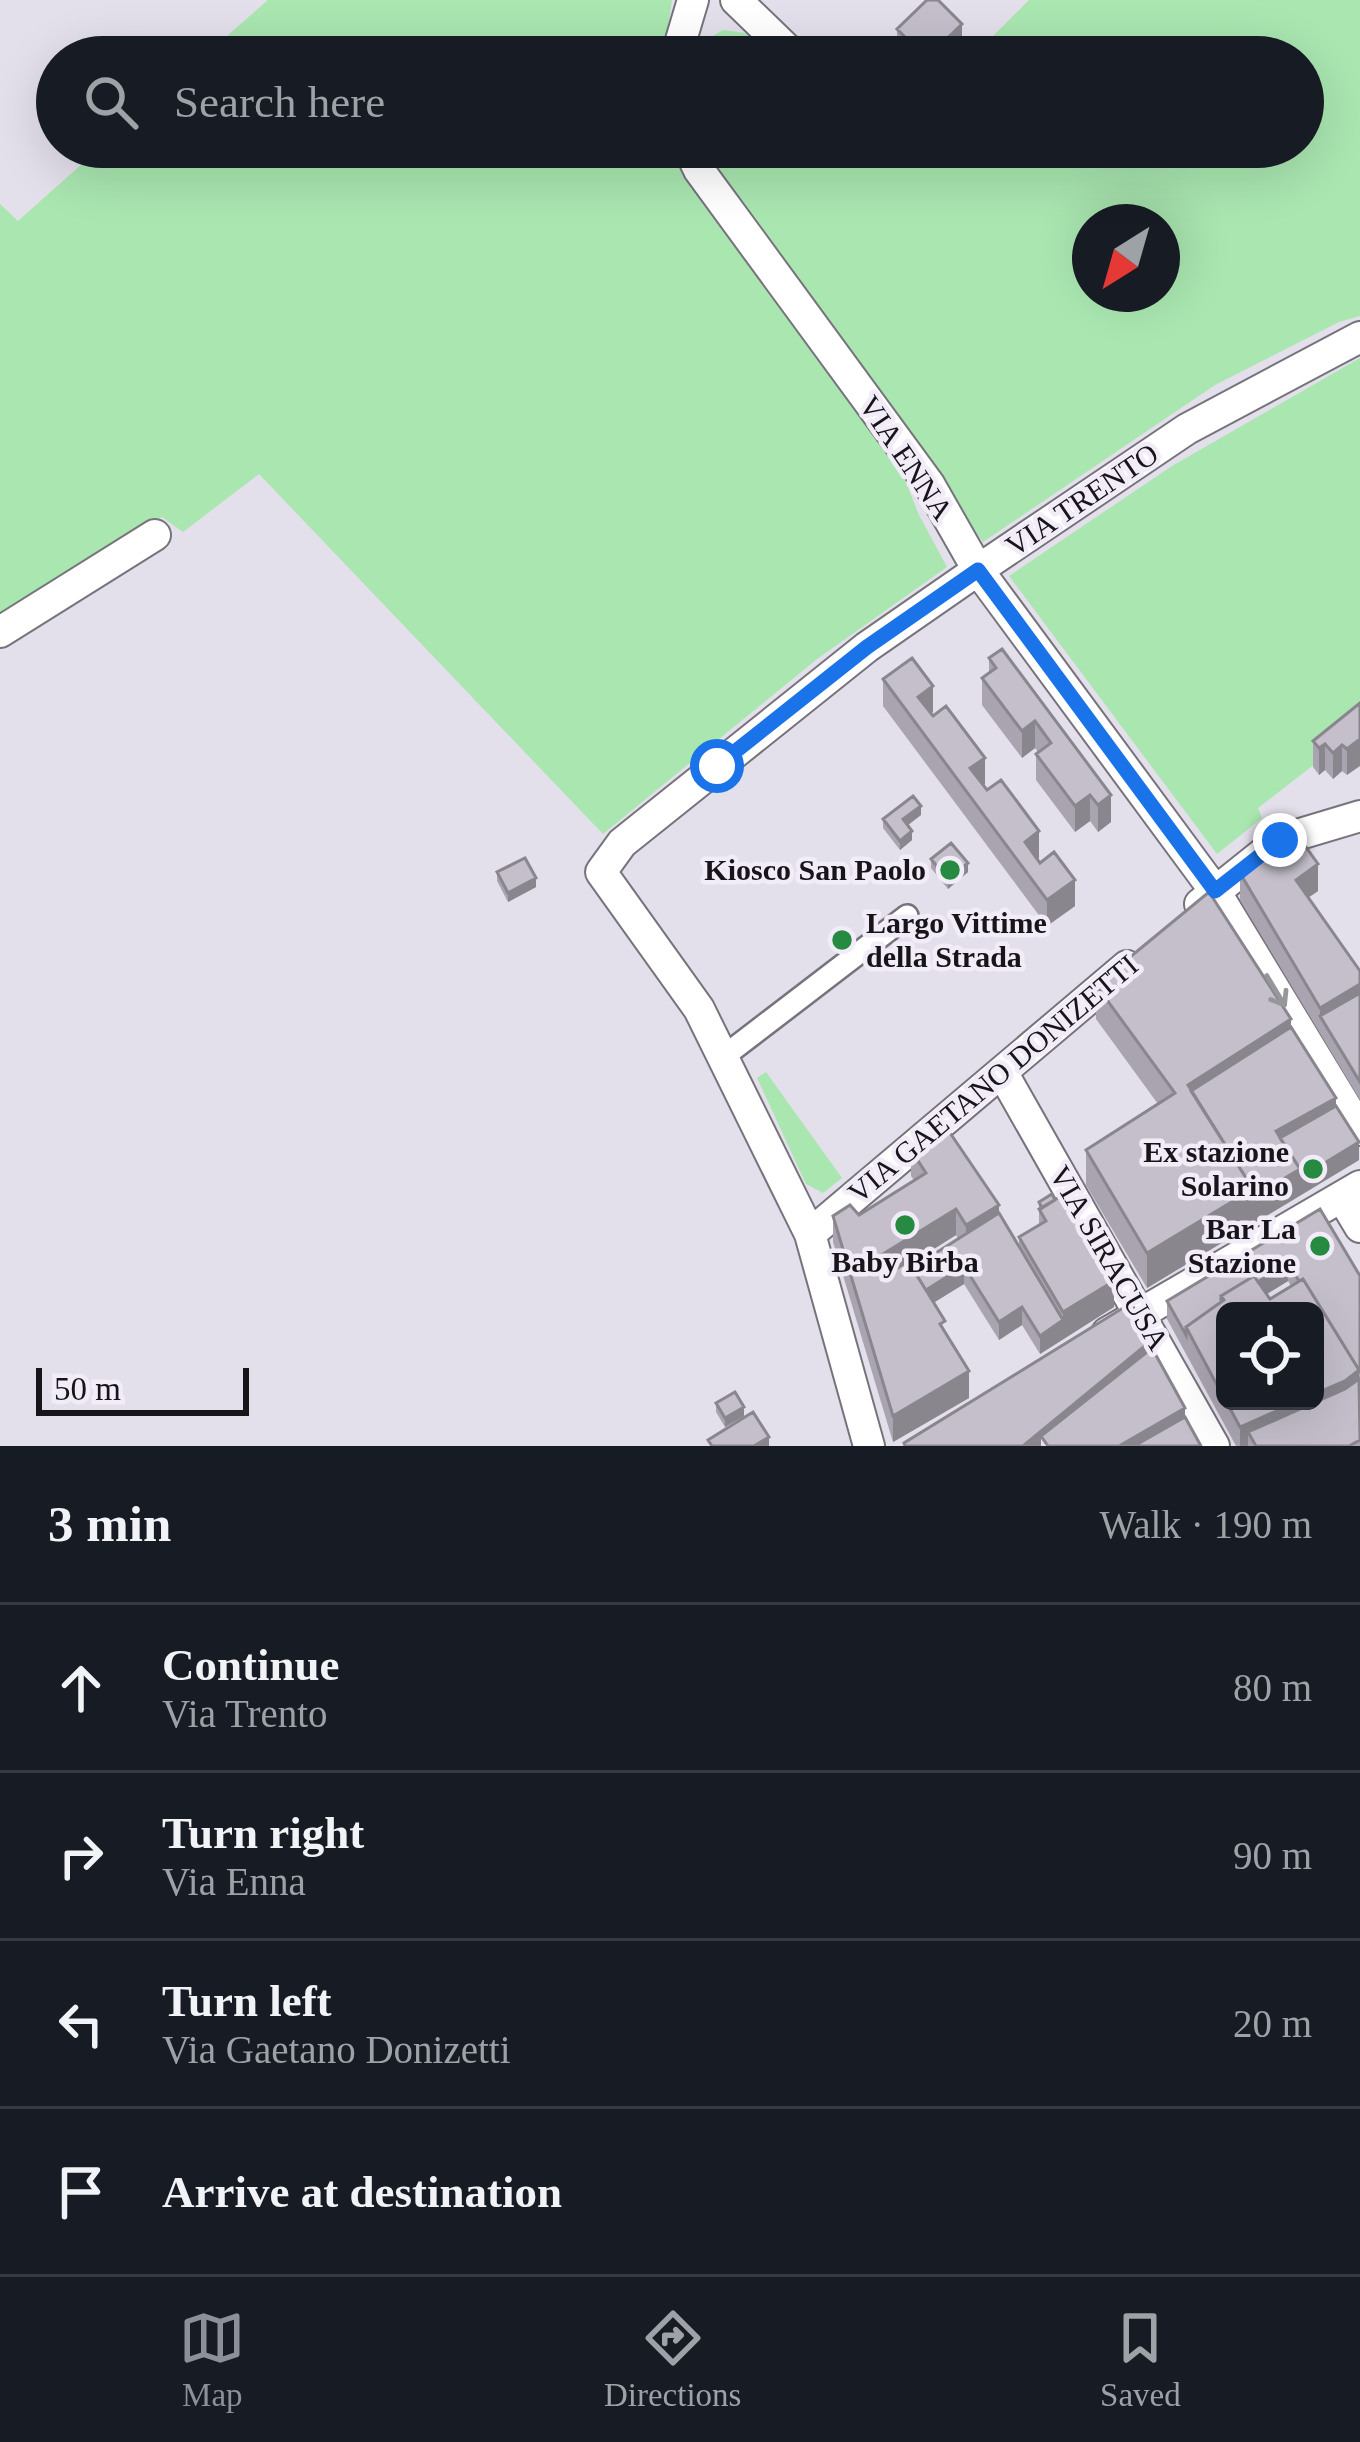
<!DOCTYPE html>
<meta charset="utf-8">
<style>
body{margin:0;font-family:"Times New Roman",serif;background:#20242c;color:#f1f3f6}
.controls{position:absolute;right:36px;bottom:36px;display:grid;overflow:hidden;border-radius:18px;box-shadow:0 12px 48px #0002}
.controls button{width:108px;height:108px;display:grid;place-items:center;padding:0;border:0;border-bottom:3px solid #363941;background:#171b24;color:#f1f3f6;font:60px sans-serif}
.compass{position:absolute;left:1072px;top:204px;width:108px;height:108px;border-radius:50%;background:#171b24;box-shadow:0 12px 48px #0002;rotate:217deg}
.scale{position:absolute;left:36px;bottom:30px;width:213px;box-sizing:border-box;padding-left:12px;border:6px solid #171519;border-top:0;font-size:33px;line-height:42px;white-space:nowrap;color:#171519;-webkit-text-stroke:9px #f1ecf8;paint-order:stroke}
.stop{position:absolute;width:36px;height:36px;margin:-27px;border:9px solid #1a73e8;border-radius:50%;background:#fff}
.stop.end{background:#1a73e8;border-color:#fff;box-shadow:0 3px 12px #0008}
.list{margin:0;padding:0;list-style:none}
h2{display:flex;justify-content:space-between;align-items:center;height:156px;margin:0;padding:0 48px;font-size:51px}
h2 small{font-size:39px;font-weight:400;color:#9ea1a6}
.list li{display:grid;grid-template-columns:78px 1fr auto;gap:36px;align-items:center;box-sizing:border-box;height:168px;padding:0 48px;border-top:3px solid #363941}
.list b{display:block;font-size:45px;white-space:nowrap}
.list p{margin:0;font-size:39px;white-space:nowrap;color:#9ea1a6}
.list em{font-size:39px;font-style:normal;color:#9ea1a6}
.icon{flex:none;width:66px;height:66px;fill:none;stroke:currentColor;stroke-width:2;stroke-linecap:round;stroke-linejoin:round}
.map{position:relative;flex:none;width:1360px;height:1446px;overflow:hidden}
.search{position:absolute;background:#171b24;box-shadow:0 12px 48px #0002;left:36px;right:36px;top:36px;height:132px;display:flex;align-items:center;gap:30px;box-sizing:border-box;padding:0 42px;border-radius:66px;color:#9ea1a6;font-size:45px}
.sheet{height:828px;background:#171b24}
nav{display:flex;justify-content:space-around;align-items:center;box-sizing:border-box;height:168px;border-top:3px solid #363941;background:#171b24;font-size:33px;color:#9ea1a6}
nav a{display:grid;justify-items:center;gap:6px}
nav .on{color:#8c9099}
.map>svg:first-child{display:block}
.green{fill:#a9e6b0;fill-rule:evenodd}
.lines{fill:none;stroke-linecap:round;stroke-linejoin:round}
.pedestrian-casing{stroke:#77737d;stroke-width:26}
.minor-casing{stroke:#77737d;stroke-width:34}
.pedestrian{stroke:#fff;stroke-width:21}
.minor{stroke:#fff;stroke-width:30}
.wall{fill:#a9a4af;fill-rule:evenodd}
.shaded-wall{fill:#89868e}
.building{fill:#c4bfcb;stroke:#89868e;stroke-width:3}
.oneway{stroke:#979698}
.route{stroke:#1a73e8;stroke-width:15}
.poi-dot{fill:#268b40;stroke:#f1ecf8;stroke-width:4.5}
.labels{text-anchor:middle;stroke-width:9;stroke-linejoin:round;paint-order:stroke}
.street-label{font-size:30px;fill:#171519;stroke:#f1ecf8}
.poi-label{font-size:30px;font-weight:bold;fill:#171519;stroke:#f1ecf8;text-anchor:end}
</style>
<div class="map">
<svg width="1360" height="1446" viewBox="0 0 1360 1446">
<rect width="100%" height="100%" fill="#e3dfeb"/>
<path class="green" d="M268,0H672L664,57H203Z
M1029,0H1360V316L1339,322L1215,385L983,542L700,147H864L873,155L881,147H1303V57H972ZM1090,222H1162V294H1090Z
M723,30L745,33L775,57H690L699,44Z
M101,147H675L895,455L919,515L947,567L817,659L603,834L259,474L183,532L162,517L0,618V204L18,221Z
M1360,358V729L1258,808L1262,818L1217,854L1009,576L1172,466Z
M766,1072L842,1178L823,1193L806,1184L757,1078Z"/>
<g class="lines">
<defs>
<path id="pedestrian" d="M723,1057L907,916"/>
<path id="minor" d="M736,0L795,57
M676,57L693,0
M688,147L699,170L929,484L978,570L1215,891L1360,1130
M0,632L155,535
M1200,904L1280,840L1360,816
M1002,1072L1214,1446
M1342,1197L1360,1227
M810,1234L1127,966
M1107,1333L1360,1186
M869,1446L810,1234L699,1009L601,872L622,843L867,647L978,570L1187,429L1360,337"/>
</defs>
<use href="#pedestrian" class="pedestrian-casing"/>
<use href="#minor" class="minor-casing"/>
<use href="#pedestrian" class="pedestrian"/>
<use href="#minor" class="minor"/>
</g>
<path class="wall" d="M897,29L962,41L946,57H907L897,47Z
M989,658L1111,822L1098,832L1090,821L1075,832L1036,780V754L1038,752L1035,748L1022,758L982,705V678L989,673Z
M883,679L933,712L931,713L985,784L983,786L1039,858L1037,859L1075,906L1047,926L883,706Z
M1360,703L1347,775L1342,771L1333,779L1325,770L1319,775L1313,767V741Z
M921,815L907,825L912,840L900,850L883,828V819Z
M931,859L968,872L948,889L931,868Z
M497,872L536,887L508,902L497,881Z
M1240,873L1318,891L1309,897L1360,971V1100L1240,900Z
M1096,985L1291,1027L1336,1106L1359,1160L1147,1288L1086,1185V1150L1158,1104L1096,1019Z
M911,1150L999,1213L1019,1246V1237L1039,1225V1202L1114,1307L1040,1354L1022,1325L999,1340L964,1284L934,1302L969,1398L893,1442L833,1242V1216L859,1215L914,1180L911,1176ZM956,1235L958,1239L912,1267L910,1264Z
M1320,1209L1360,1276V1446H1236L1167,1319V1301ZM1288,1281L1291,1286L1270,1299L1267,1294Z
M716,1403L744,1416L725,1427L716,1412Z"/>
<path class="shaded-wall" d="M962,24V41L946,57H928Z
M933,686V712L918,723V697Z
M1035,721V748L1022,758V731Z
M1360,739V766L1347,775V749Z
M1325,744V770L1319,775V748Z
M1342,745V771L1333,779V753Z
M985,758V784L970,795V768Z
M1090,795V821L1075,832V806Z
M1111,795V822L1098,832V805Z
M921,806V815L903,829V819Z
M912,831V840L900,850V841Z
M1039,831V858L1025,869V842Z
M968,863V872L948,889V880Z
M1318,864V891L1296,906V880Z
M536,878V887L508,902V893Z
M1075,880V906L1047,926V900Z
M1360,984V1010L1320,1016V1008Z
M1291,1019V1054L1200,1112L1188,1085Z
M1336,1098V1124L1284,1153L1276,1131Z
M1359,1142V1160L1147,1288V1253L1253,1189Z
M999,1205V1231L966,1251V1225Z
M956,1209V1235L883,1281V1254Z
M1288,1263V1281L1239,1311L1224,1302Z
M964,1266V1284L922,1310V1292Z
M1114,1281V1307L1040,1354V1336L1063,1320V1312Z
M1022,1307V1325L999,1340V1322Z
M1152,1340V1375L1041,1436V1446H1023Z
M1359,1370V1397L1248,1432V1446H1240V1427L1299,1401H1315V1394Z
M969,1371V1398L893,1442V1416Z
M744,1407V1416L725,1427V1418Z
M1185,1408V1435L1166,1446H1119Z
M769,1437V1446H754Z"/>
<path class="building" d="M927,0H938L962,24L928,57H925L897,29Z
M1002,649L1111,795L1098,805L1090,795L1075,806L1036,754L1051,743L1035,721L1022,731L982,678L996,668L989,658Z
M912,658L933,686L918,697L933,716L946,706L985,758L970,768L987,790L1001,780L1039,831L1025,842L1040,863L1054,852L1075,880L1047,900L883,679Z
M1360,703V739L1347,749L1342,745L1333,753L1325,744L1319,748L1313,741Z
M913,796L921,806L903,819L912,831L900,841L883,819Z
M1293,829L1318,864L1296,880L1360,971V984L1320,1008L1240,873Z
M951,843L968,863L948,880L931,859Z
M525,858L536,878L508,893L497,872Z
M1209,892L1291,1019L1188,1085L1253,1189L1147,1253L1086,1150L1175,1093L1096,985Z
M1360,993V1082L1320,1016Z
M1291,1027L1336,1098L1276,1131L1300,1169L1253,1197V1189L1191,1091Z
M1336,1106L1359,1142L1300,1178V1169L1280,1138Z
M944,1124L999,1205L966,1225L956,1209L883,1254L893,1271L908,1261L945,1321L940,1324L969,1371L893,1416L833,1216L850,1205L859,1215L926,1173L911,1150Z
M1052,1194L1055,1200L1042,1208L1039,1202Z
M1063,1195L1114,1281L1063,1312L1019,1237L1046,1221L1039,1209Z
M1320,1209L1360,1276V1369L1359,1370L1303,1279L1299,1281L1288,1263L1258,1282L1254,1276L1221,1296V1302L1186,1327V1335L1167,1301Z
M999,1213L1063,1320L1040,1336L1022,1307L999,1322L964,1266L926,1290L912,1268Z
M1254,1276L1270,1299L1303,1279L1359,1370L1360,1369V1373L1359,1370L1345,1381L1315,1394V1311H1225V1400L1186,1327L1224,1300L1221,1296Z
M1131,1303L1152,1340L1023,1446H905L904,1443Z
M1152,1348L1185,1408L1119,1446H1048L1041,1436Z
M1359,1379L1360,1440L1349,1446H1256L1248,1432L1345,1389Z
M735,1392L744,1407L725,1418L716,1403Z
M1226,1401H1299L1240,1427Z
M753,1412L769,1437L754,1446H712L708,1440Z
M1185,1417L1201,1446H1134Z"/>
<defs><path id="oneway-shaft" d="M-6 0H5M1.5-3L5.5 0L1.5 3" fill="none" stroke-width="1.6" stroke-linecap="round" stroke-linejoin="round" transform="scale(3)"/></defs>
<use class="oneway" href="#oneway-shaft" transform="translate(1276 991) rotate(59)"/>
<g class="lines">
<path class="route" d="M717,766L867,647L978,570L1215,891L1280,840"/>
</g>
<g class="poi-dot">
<circle cx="950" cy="870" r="12"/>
<circle cx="842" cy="940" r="12"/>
<circle cx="1313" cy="1169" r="12"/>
<circle cx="905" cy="1225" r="12"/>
<circle cx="1320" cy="1246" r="12"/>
</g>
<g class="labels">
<g class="street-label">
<text transform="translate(906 458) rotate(56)" y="10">VIA ENNA</text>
<text transform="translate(1082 500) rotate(-34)" y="10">VIA TRENTO</text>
<text transform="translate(993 1079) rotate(-40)" y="10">VIA GAETANO DONIZETTI</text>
<text transform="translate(1109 1258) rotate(60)" y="10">VIA SIRACUSA</text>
</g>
<g class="poi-label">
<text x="926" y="880">Kiosco San Paolo</text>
<text x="866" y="933" text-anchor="start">Largo Vittime<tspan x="866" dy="34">della Strada</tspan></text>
<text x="1289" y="1162">Ex stazione<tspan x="1289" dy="34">Solarino</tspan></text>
<text x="1296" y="1239">Bar La<tspan x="1296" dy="34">Stazione</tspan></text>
<text x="905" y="1272" text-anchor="middle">Baby Birba</text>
</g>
</g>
</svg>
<div class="controls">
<button><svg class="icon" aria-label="locate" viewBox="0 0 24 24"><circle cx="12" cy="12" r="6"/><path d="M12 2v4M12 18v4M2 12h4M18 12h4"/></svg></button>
</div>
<svg class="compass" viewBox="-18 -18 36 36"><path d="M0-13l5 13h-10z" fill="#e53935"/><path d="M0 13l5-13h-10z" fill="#9ea1a6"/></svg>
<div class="scale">50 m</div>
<div class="stop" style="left:717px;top:766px"></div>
<div class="stop end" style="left:1280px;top:840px"></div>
<div class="search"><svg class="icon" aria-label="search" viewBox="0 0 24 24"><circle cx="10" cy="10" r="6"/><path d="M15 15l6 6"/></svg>Search here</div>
</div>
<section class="sheet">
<h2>3 min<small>Walk · 190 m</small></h2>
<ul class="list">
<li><svg class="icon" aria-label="ahead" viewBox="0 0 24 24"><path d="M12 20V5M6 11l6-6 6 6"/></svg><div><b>Continue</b><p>Via Trento</p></div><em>80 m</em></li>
<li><svg class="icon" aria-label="right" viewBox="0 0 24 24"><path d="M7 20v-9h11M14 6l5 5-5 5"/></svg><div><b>Turn right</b><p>Via Enna</p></div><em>90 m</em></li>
<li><svg class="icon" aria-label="left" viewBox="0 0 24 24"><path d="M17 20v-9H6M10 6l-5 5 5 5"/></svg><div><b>Turn left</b><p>Via Gaetano Donizetti</p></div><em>20 m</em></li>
<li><svg class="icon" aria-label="arrive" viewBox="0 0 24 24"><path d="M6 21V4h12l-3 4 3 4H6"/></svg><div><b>Arrive at destination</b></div></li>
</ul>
</section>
<nav>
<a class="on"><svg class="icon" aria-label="map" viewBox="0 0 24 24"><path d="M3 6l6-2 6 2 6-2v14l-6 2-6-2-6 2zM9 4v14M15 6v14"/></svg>Map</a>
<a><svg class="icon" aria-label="directions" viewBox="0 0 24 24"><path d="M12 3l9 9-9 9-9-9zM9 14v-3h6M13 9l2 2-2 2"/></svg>Directions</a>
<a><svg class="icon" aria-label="saved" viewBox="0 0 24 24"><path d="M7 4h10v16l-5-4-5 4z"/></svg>Saved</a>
</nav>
